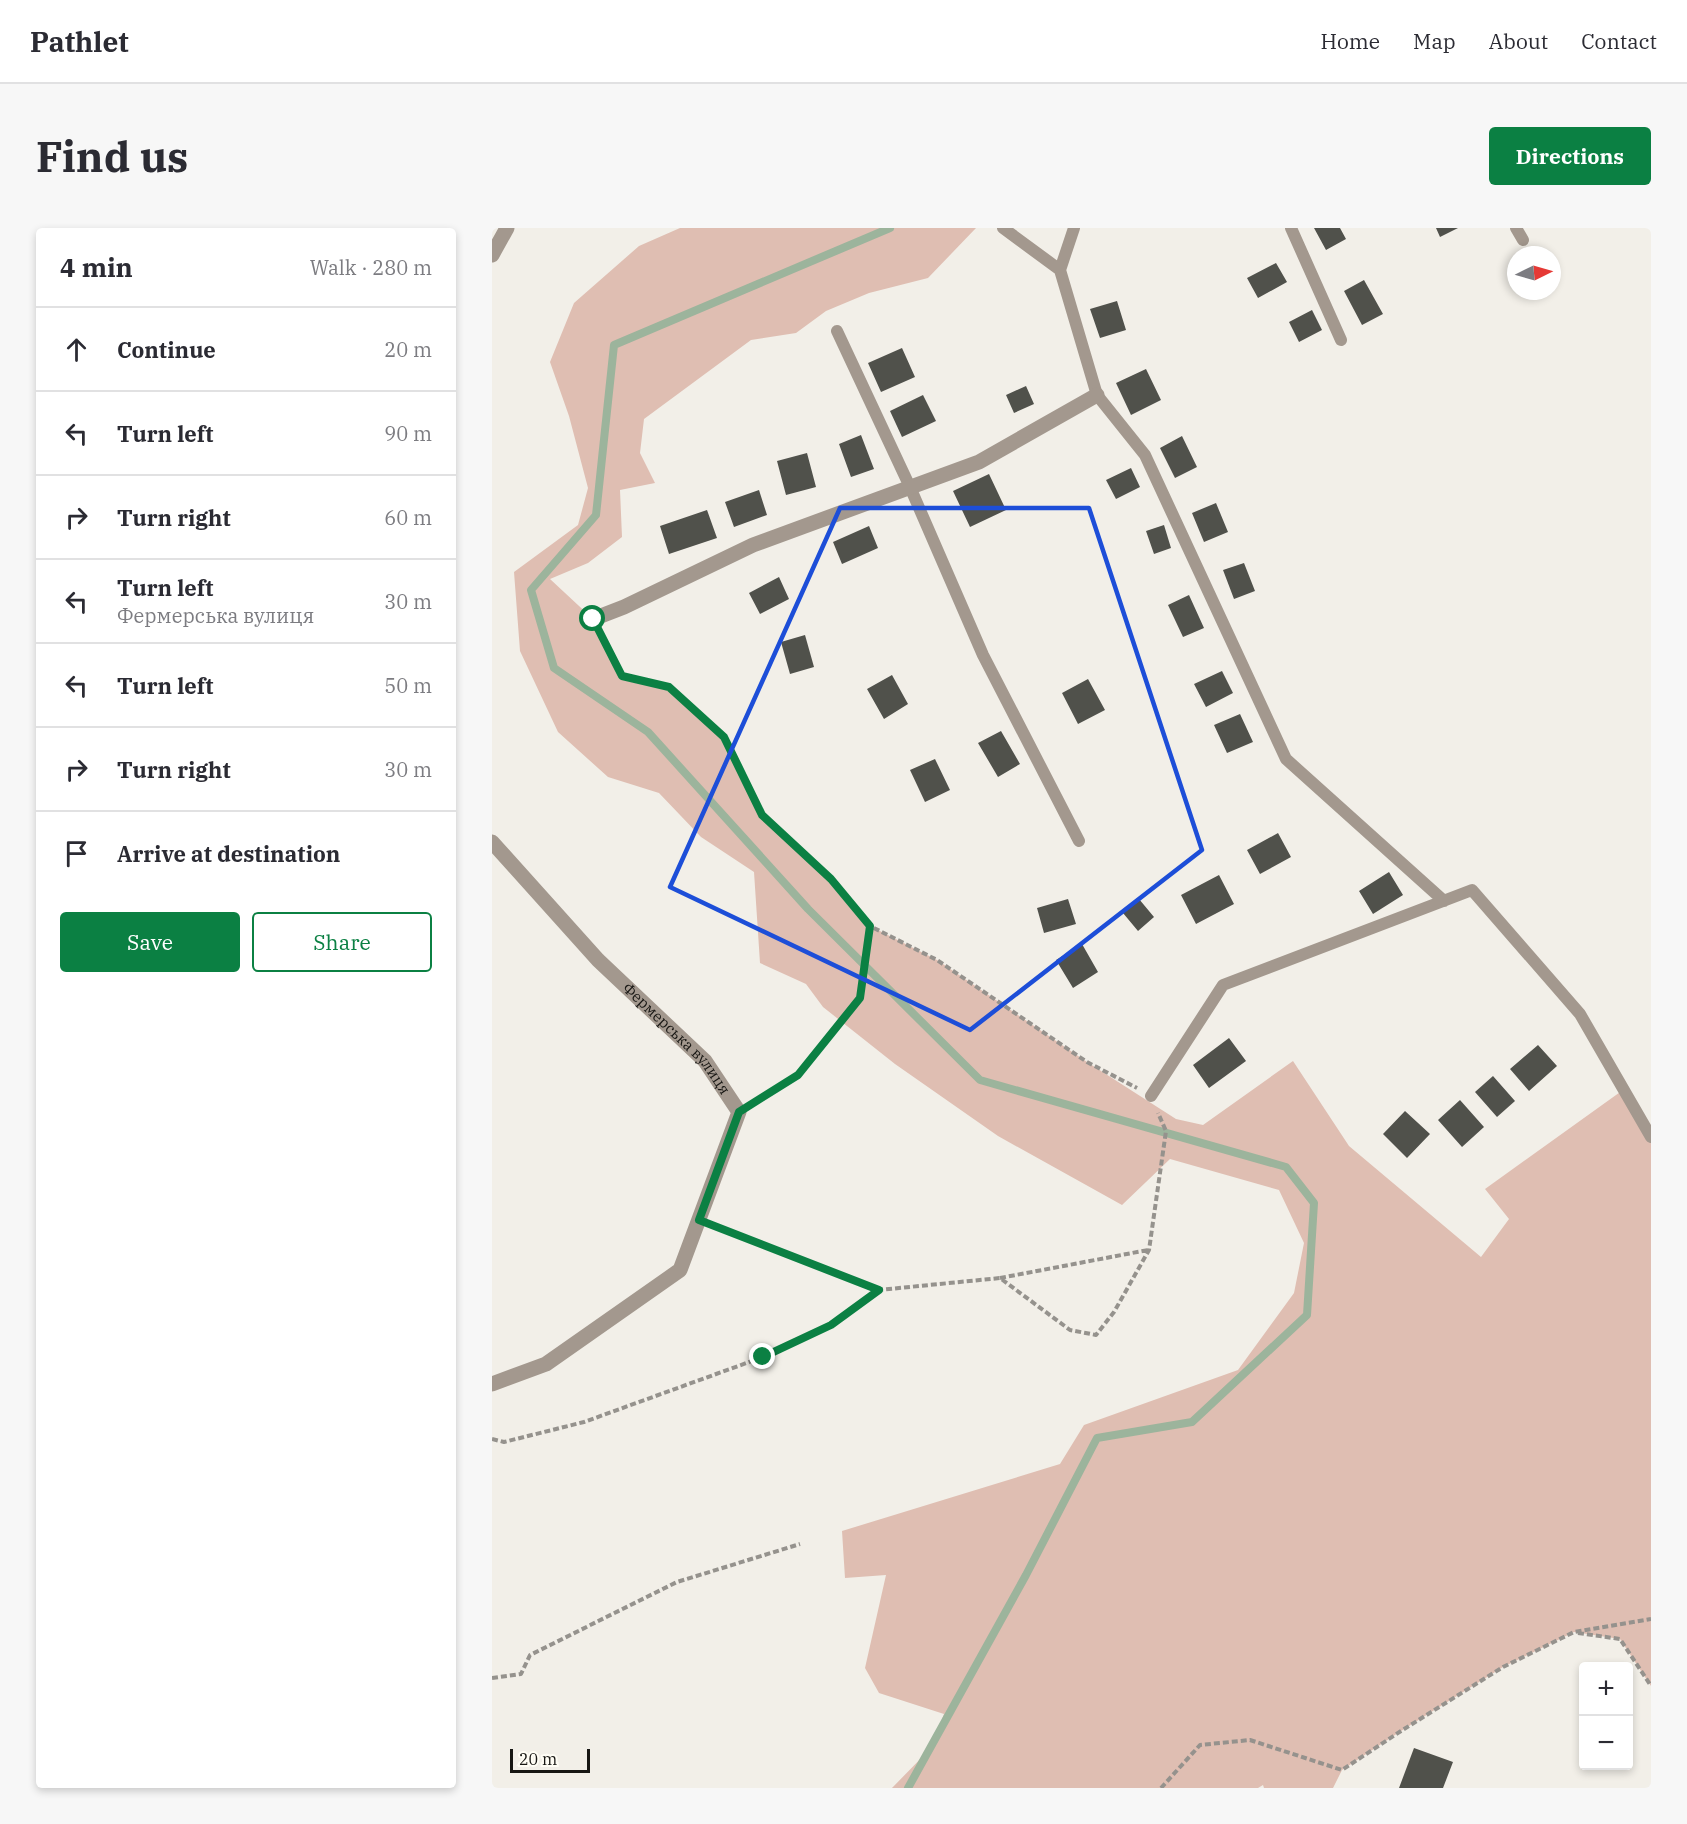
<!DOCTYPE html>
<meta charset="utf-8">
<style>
body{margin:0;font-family:"IBM Plex Serif",serif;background:#f7f7f7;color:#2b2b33}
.controls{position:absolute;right:18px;bottom:18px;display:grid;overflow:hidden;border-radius:6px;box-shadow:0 3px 9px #0003}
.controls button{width:54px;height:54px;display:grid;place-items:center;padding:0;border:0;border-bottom:2px solid #e1e1e2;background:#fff;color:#2b2b33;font:30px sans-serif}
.compass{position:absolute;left:1015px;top:18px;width:54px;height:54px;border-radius:50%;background:#fff;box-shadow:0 3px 9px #0003;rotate:85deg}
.scale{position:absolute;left:18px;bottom:15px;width:80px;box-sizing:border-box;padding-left:6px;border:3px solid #171613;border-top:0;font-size:16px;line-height:21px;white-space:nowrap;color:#171613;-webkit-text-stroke:4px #fffdf5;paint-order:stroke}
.stop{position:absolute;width:18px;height:18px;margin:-14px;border:4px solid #0b8043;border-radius:50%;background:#fff}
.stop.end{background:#0b8043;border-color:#fff;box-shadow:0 2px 6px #0008}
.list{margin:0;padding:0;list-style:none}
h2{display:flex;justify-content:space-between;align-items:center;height:78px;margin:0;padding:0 24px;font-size:26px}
h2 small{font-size:20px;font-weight:400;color:#7c7c81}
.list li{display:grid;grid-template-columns:39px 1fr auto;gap:18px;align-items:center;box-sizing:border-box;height:84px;padding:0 24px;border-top:2px solid #e1e1e2}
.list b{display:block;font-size:22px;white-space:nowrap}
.list p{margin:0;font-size:20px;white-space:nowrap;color:#7c7c81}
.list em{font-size:20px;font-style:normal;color:#7c7c81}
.actions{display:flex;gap:12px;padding:18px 24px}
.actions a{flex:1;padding:14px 0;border:2px solid #0b8043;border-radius:6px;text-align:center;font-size:21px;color:#0b8043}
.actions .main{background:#0b8043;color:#fff}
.icon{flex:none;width:33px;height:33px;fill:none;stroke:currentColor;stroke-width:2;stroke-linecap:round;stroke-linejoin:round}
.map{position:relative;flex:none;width:1159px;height:1560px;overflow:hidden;border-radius:6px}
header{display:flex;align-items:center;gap:36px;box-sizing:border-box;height:84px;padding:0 30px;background:#fff;border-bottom:2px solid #e1e1e2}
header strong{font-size:28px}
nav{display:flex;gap:33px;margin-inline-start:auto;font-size:21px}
.intro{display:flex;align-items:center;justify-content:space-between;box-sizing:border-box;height:144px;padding:0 36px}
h1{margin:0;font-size:42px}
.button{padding:15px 27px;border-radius:6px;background:#0b8043;color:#fff;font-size:21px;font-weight:700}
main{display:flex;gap:36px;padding:0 36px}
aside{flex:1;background:#fff;border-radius:6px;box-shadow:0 3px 9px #0003}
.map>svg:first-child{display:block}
.green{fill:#dfbeb2}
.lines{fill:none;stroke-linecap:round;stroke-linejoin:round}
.stream{stroke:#9cb49c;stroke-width:8}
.building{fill:#50514b}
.path{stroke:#95928d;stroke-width:4;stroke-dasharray:6 3;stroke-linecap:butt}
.lane{stroke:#a3988e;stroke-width:12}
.street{stroke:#a3988e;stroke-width:15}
.route{stroke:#0b8043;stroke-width:8}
.marked{fill:none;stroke:#1d4ed8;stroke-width:4.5;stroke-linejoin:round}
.labels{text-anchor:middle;stroke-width:6;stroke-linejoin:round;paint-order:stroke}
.street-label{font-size:15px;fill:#171613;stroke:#fffdf5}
</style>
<header>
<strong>Pathlet</strong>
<nav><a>Home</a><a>Map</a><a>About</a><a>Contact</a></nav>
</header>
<div class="intro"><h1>Find us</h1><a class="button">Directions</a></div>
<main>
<aside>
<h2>4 min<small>Walk · 280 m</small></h2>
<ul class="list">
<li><svg class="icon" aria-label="ahead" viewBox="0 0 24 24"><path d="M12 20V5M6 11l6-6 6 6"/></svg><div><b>Continue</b></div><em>20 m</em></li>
<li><svg class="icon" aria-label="left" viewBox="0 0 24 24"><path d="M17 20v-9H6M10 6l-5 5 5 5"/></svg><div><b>Turn left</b></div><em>90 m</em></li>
<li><svg class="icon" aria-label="right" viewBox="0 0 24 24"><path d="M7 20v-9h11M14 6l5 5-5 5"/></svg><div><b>Turn right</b></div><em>60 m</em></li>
<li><svg class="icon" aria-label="left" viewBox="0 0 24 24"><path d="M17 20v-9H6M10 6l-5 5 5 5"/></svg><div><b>Turn left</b><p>Фермерська вулиця</p></div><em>30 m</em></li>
<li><svg class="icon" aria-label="left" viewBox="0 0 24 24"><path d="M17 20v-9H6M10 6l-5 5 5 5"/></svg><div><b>Turn left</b></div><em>50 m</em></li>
<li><svg class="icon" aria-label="right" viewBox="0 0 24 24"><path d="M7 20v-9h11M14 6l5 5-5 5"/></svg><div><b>Turn right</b></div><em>30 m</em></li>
<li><svg class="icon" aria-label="arrive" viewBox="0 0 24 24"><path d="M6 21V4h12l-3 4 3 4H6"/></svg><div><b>Arrive at destination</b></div></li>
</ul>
<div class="actions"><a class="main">Save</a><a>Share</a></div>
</aside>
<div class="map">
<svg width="1159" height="1560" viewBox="0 0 1159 1560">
<rect width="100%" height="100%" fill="#f2efe8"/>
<path class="green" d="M188,0H484L436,50L377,65L334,83L304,105L259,112L152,191L148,225L163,255L128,262L130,309L96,335L58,351L101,391L130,448L177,459L232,509L270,587L339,651L378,698L445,732L595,834L684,891L711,897L801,833L857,918L989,1029L1017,991L993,961L1131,862L1159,909V1458L1128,1411L1082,1404L1011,1439L909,1503L850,1542L841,1560H772L771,1557L766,1560H400L440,1519L452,1486L387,1465L373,1440L394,1347L353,1350L350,1303L568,1236L592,1197L746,1142L802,1065L812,1015L787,962L678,931L630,977L506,908L403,836L331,779L314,756L268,735L262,644L209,609L167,565L116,549L66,504L28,423L22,344L86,297L96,260L77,188L58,134L82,75L147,18Z"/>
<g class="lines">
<path class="stream" d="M398,0L122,117L104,287L39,362L62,440L156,504L316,681L488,852L794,939L822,975L815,1087L700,1194L605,1210L534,1347L416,1560"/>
</g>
<path class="building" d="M822,0H848L854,11L834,22Z
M944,0H966L948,9Z
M784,35L795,54L766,70L755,50Z
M872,52L891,86L870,97L852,63Z
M625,73L634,102L608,110L598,81Z
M820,82L830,102L807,114L797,94Z
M410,120L423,149L389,164L376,135Z
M654,141L669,172L639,187L624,155Z
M534,158L542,176L522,185L514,167Z
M431,167L444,193L410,209L398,183Z
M369,207L382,241L359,249L347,216Z
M690,208L705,239L683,250L668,220Z
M315,225L324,259L294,267L285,233Z
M639,240L648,259L624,271L614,252Z
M497,246L514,282L478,299L461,263Z
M267,262L275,287L242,299L233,274Z
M724,275L736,304L712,314L700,285Z
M215,282L225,310L177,326L168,298Z
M672,297L679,320L662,326L654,303Z
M377,298L386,320L350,336L341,314Z
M752,335L763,363L742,371L731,342Z
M287,349L297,371L268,386L257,365Z
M697,367L712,400L691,409L676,377Z
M313,407L322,439L298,446L289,414Z
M730,443L741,465L714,479L702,456Z
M400,447L416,476L392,491L375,461Z
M596,451L613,482L586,496L570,465Z
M748,486L761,514L735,525L722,497Z
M509,503L528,536L506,549L486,515Z
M443,531L458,562L433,574L418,542Z
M786,605L799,629L768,646L755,622Z
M897,644L911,667L881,686L867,663Z
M727,647L742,676L704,696L689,667Z
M576,671L584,696L552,705L545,680Z
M647,671L662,689L646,703L631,685Z
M590,716L606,744L581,760L564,732Z
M737,810L754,833L717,860L701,837Z
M1046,817L1065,838L1037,863L1018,841Z
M1001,848L1023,873L1005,889L983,864Z
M968,872L992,899L970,919L946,892Z
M913,883L938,906L915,930L891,906Z
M922,1520L961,1534L951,1560H907Z"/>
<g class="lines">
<path class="path" d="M109,408L130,448L177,459L232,509L270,587L339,651L378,698L445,732L595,834L645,860
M264,873L306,847L368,770L378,698
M226,999L387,1062L508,1050L578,1102L604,1107L622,1084L657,1022L674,903L666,885
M508,1050L656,1022
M0,1211L12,1214L92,1194L271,1129L339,1097L387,1062
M1086,1405L1128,1411L1159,1458
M0,1450L29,1446L38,1427L185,1354L308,1316
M669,1560L708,1517L758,1512L850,1542L909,1503L1011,1439L1082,1404L1159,1391"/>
<path class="lane" d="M511,0L568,42
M582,0L568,42L605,167L653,227L794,531L952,673
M799,0L849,112
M1024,0L1031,12
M345,103L418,259L491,427L587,613
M659,868L731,757L980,662L1088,786L1159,909"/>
<g class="street">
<path d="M0,27L15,0"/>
<path d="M101,391L132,379L261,317L487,234L605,167"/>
<path id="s1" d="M0,614L106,732L213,833L247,884L188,1042L54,1136L0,1156"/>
</g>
</g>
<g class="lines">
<path class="route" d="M101,391L130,448L177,459L232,509L270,587L339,651L378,698L368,770L306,847L247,884L207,992L387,1062L339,1097L271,1129"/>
</g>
<path class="marked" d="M348,280H597L710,622L478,802L178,659Z"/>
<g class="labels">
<g class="street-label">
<text dy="5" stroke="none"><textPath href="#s1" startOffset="270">Фермерська вулиця</textPath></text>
</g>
</g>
</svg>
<div class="controls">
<button>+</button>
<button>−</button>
</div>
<svg class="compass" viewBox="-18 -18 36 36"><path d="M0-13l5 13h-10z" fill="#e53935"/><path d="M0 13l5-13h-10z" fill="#7c7c81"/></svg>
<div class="scale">20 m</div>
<div class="stop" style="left:101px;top:391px"></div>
<div class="stop end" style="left:271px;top:1129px"></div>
</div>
</main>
